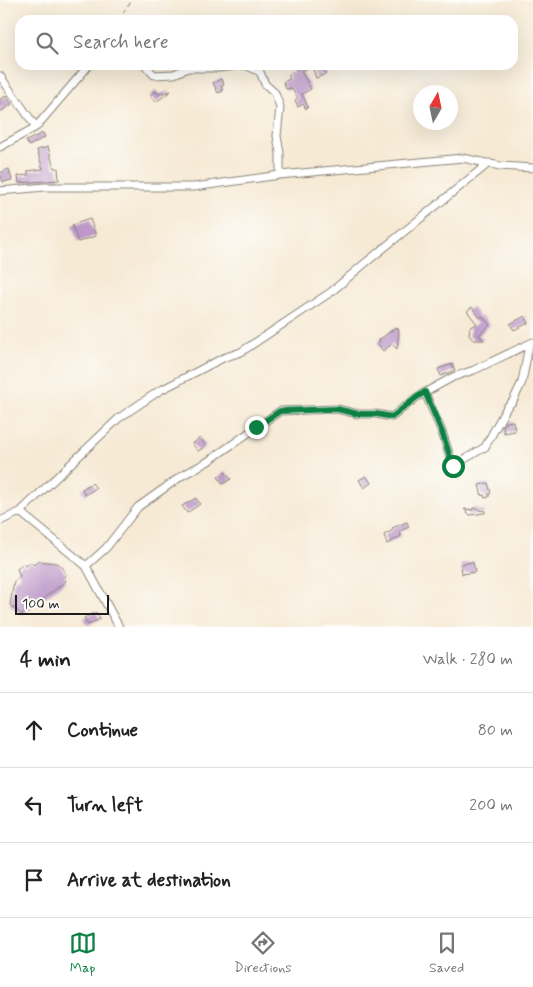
<!DOCTYPE html>
<meta charset="utf-8">
<style>
body{margin:0;font-family:Mynerve,sans-serif;background:#f2f2f2;color:#222}
.compass{position:absolute;left:413px;top:85px;width:45px;height:45px;border-radius:50%;background:#fff;box-shadow:0 5px 20px #0002;rotate:9deg}
.scale{position:absolute;left:15px;bottom:12px;width:94px;box-sizing:border-box;padding-left:5px;border:2px solid #1c1c1c;border-top:0;font-size:14px;line-height:18px;white-space:nowrap;color:#1c1c1c;-webkit-text-stroke:4px #fdfcf7;paint-order:stroke}
.stop{position:absolute;width:15px;height:15px;margin:-11px;border:4px solid #0b8043;border-radius:50%;background:#fff}
.stop.end{background:#0b8043;border-color:#fff;box-shadow:0 1px 5px #0008}
.list{margin:0;padding:0;list-style:none}
h2{display:flex;justify-content:space-between;align-items:center;height:65px;margin:0;padding:0 20px;font-size:21px}
h2 small{font-size:16px;font-weight:400;color:#767676}
.list li{display:grid;grid-template-columns:32px 1fr auto;gap:15px;align-items:center;box-sizing:border-box;height:75px;padding:0 20px;border-top:1px solid #e0e0e0}
.list b{display:block;font-size:19px;white-space:nowrap}
.list em{font-size:16px;font-style:normal;color:#767676}
.icon{flex:none;width:28px;height:28px;fill:none;stroke:currentColor;stroke-width:2;stroke-linecap:round;stroke-linejoin:round}
.map{position:relative;flex:none;width:533px;height:627px;overflow:hidden}
.search{position:absolute;background:#fff;box-shadow:0 5px 20px #0002;left:15px;right:15px;top:15px;height:55px;display:flex;align-items:center;gap:12px;box-sizing:border-box;padding:0 18px;border-radius:15px;color:#767676;font-size:19px}
.sheet{height:290px;background:#fff}
nav{display:flex;justify-content:space-around;align-items:center;box-sizing:border-box;height:70px;border-top:1px solid #e0e0e0;background:#fff;font-size:14px;color:#767676}
nav a{display:grid;justify-items:center;gap:2px}
nav .on{color:#0b8043}
.map>svg:first-child{display:block}
.building{fill:#bd98c9}
.lines{fill:none;stroke-linecap:round;stroke-linejoin:round}
.street-casing{stroke:#898378;stroke-width:9}
.path{stroke:#898378;stroke-width:1;stroke-dasharray:4 4;stroke-linecap:butt}
.street{stroke:#fff;stroke-width:7}
.route{stroke:#0b8043;stroke-width:6}
</style>
<div class="map">
<svg width="533" height="627" viewBox="0 0 533 627">
<rect width="100%" height="100%" fill="#fdfcf7"/>
<filter id="ink" filterUnits="userSpaceOnUse"><feTurbulence type="fractalNoise" baseFrequency=".02" numOctaves="2"/><feDisplacementMap in="SourceGraphic" scale="10" xChannelSelector="R" yChannelSelector="G"/><feConvolveMatrix kernelMatrix="1 2 1 2 8 2 1 2 1" color-interpolation-filters="sRGB"/></filter>
<filter id="wash" filterUnits="userSpaceOnUse"><feTurbulence type="fractalNoise" baseFrequency=".0096" numOctaves="4" result="noise"/><feDisplacementMap in="SourceGraphic" scale="20" xChannelSelector="R" yChannelSelector="G"/><feGaussianBlur stdDeviation="1.12" result="paint"/><feColorMatrix in="noise" values="0 0 0 0 0 0 0 0 0 0 0 0 0 0 0 0 0 1.4 0 .05"/><feComposite in="paint" operator="in"/></filter>
<g filter="url(#wash)">
<rect width="100%" height="100%" fill="#f6ead5"/>
<g id="blocks">
<path class="building" d="M300,65H322L326,74L316,78L312,66L301,71L311,89L302,94L308,107L306,109L303,104L298,107L295,100L298,98L291,88L286,89L283,82L290,79L288,75L297,70L295,67Z
M221,79L224,85L221,86L223,91L218,93L213,83Z
M156,91L159,94L171,91L156,102L150,95Z
M6,96L12,104L0,112V99Z
M43,133L45,137L29,146L26,141Z
M48,147L54,168H58L59,180L19,183L18,176L28,175V171L43,169L37,150Z
M9,169L12,180L3,182L0,173Z
M90,219L96,236L78,242L72,225Z
M472,307L480,318L482,316L490,325L479,335L484,340H473L469,335L470,327L477,324L467,311Z
M525,316L528,323L514,330L510,324Z
M396,327L399,330L397,349L392,344L383,351L377,343L380,341L379,340Z
M452,364L455,370L441,376L438,369Z
M513,421L515,431L504,433L503,425L506,424V422Z
M200,438L206,446L198,451L192,444Z
M225,472L231,479L223,484L218,477Z
M366,476L371,483L364,488L359,480Z
M92,483L96,488L85,495L82,489Z
M488,483L491,493L489,494V497L485,498L484,495L482,496L479,485Z
M196,498L200,504L187,513L182,506Z
M473,508H478L479,510L485,511V513L470,515L464,509L473,510Z
M407,522L409,527L400,531L401,536L387,544L384,535L393,530L392,528Z
M38,561L56,563L60,565L66,574L64,578L66,581L22,615L10,605L14,581L20,577L17,569L23,564L26,566L31,562L34,565Z
M473,562L475,572L462,574L461,564Z
M96,612L100,619L88,625L84,618Z"/>
</g>
</g>
<g filter="url(#ink)">
<use href="#blocks" fill-opacity="0" stroke="#898378" stroke-width="1"/>
<g class="lines">
<defs>
<path id="street" d="M145,65L154,75L174,74L188,68H218L244,65
M246,65L260,72L265,84L275,93L280,107L277,136L280,153V175
M0,76L36,127L89,65
M0,147L36,127
M0,191L45,187H194L280,175L463,158L500,166L533,168
M425,393L442,432L453,466L485,447L507,407L513,401L522,382L529,345
M20,512L86,566L119,627
M0,521L20,512L119,418L159,391L223,358L241,352L331,292L364,264L489,163
M86,566L106,548L138,507L183,475L207,462L280,411L337,409L358,414H376L392,417L417,397L453,377L474,370L533,342"/>
</defs>
<use href="#street" class="street-casing"/>
<path class="path" d="M122,20V14L132,0"/>
<use href="#street" class="street"/>
</g>
</g>
<g class="lines" filter="url(#ink)">
<path class="route" d="M256,427L280,411L337,409L358,414H376L392,417L417,397L425,392L442,432L453,466"/>
</g>
</svg>
<svg class="compass" viewBox="-18 -18 36 36"><path d="M0-13l5 13h-10z" fill="#e53935"/><path d="M0 13l5-13h-10z" fill="#767676"/></svg>
<div class="scale">100 m</div>
<div class="stop" style="left:453px;top:466px"></div>
<div class="stop end" style="left:256px;top:427px"></div>
<div class="search"><svg class="icon" aria-label="search" viewBox="0 0 24 24"><circle cx="10" cy="10" r="6"/><path d="M15 15l6 6"/></svg>Search here</div>
</div>
<section class="sheet">
<h2>4 min<small>Walk · 280 m</small></h2>
<ul class="list">
<li><svg class="icon" aria-label="ahead" viewBox="0 0 24 24"><path d="M12 20V5M6 11l6-6 6 6"/></svg><div><b>Continue</b></div><em>80 m</em></li>
<li><svg class="icon" aria-label="left" viewBox="0 0 24 24"><path d="M17 20v-9H6M10 6l-5 5 5 5"/></svg><div><b>Turn left</b></div><em>200 m</em></li>
<li><svg class="icon" aria-label="arrive" viewBox="0 0 24 24"><path d="M6 21V4h12l-3 4 3 4H6"/></svg><div><b>Arrive at destination</b></div></li>
</ul>
</section>
<nav>
<a class="on"><svg class="icon" aria-label="map" viewBox="0 0 24 24"><path d="M3 6l6-2 6 2 6-2v14l-6 2-6-2-6 2zM9 4v14M15 6v14"/></svg>Map</a>
<a><svg class="icon" aria-label="directions" viewBox="0 0 24 24"><path d="M12 3l9 9-9 9-9-9zM9 14v-3h6M13 9l2 2-2 2"/></svg>Directions</a>
<a><svg class="icon" aria-label="saved" viewBox="0 0 24 24"><path d="M7 4h10v16l-5-4-5 4z"/></svg>Saved</a>
</nav>
